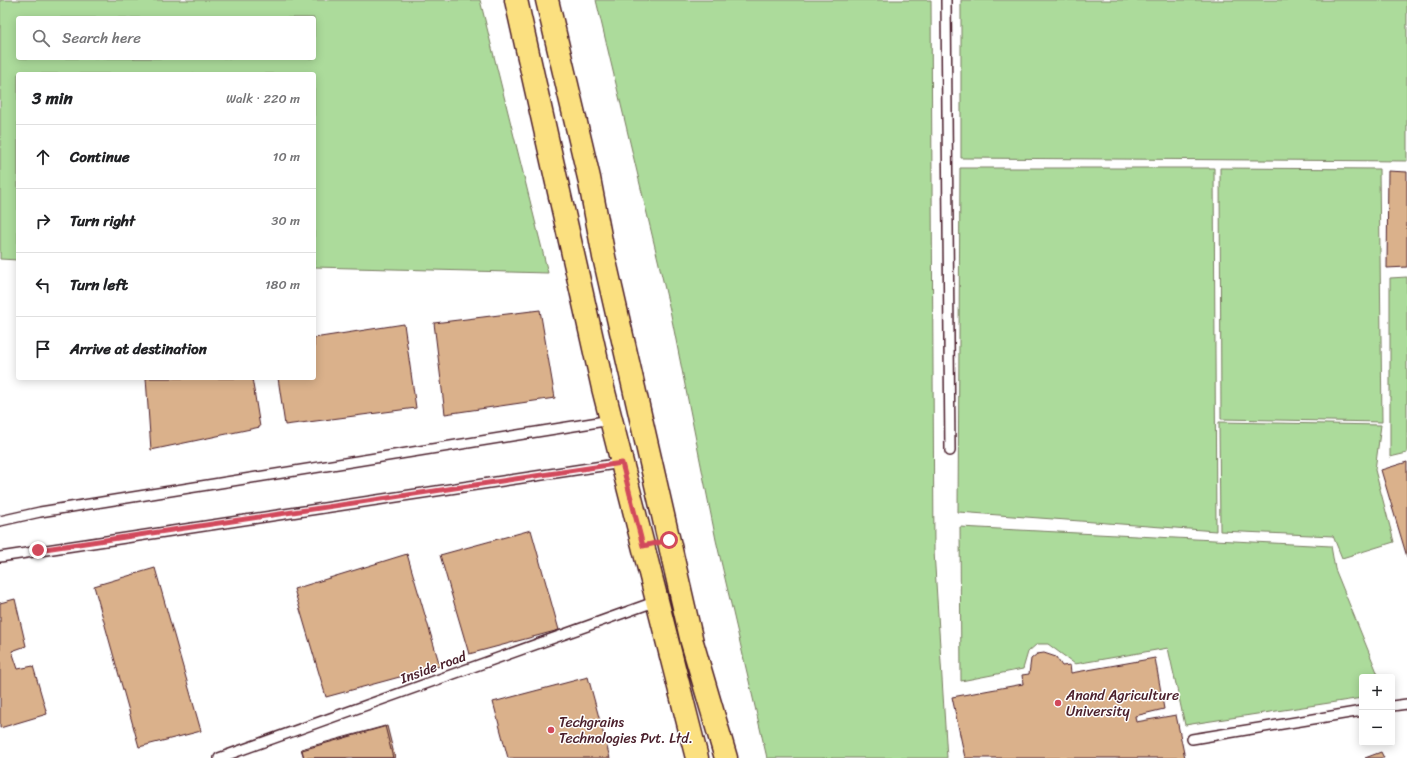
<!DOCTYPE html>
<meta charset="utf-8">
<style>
body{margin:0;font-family:Sriracha,sans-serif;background:#f6f6f6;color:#202124}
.controls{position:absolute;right:12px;bottom:12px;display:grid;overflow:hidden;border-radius:4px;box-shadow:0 2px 10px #0003}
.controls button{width:36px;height:36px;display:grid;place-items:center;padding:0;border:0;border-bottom:1px solid #e0e0e0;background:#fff;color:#202124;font:20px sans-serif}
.stop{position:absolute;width:12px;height:12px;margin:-9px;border:3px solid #d1495b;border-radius:50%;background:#fff}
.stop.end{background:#d1495b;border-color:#fff;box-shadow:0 1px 4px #0008}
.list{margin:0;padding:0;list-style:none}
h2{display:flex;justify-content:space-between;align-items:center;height:52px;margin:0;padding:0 16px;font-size:17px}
h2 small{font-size:13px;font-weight:400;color:#757577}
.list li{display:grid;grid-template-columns:26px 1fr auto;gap:12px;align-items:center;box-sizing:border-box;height:64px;padding:0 16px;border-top:1px solid #e0e0e0}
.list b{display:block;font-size:15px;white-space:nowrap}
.list em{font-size:13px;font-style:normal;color:#757577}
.icon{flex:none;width:22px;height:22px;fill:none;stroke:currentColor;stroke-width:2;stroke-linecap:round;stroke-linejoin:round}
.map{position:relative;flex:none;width:1407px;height:758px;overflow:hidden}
.search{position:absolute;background:#fff;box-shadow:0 2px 10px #0003;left:16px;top:16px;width:300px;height:44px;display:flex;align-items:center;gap:10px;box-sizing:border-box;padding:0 14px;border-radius:4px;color:#757577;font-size:15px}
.panel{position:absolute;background:#fff;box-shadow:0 2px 10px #0003;left:16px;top:72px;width:300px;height:308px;border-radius:4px}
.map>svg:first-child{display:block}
.green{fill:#acdb9b;stroke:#7b7d63;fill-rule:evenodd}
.building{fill:#dab18b;stroke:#4a1f2b}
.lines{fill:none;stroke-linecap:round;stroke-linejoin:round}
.lane-casing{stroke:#4a1f2b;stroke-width:12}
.primary-casing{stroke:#4a1f2b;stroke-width:25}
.lane{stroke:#fff;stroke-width:9}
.primary{stroke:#fbe080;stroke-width:22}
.route{stroke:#d1495b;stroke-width:5}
.poi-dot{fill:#d1495b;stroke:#fff;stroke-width:1.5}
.labels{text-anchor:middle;stroke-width:3;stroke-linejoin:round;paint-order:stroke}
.street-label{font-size:14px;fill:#4a1f2b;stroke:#fff}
.poi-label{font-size:14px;fill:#4a1f2b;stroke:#fff;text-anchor:start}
</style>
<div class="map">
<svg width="1407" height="758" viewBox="0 0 1407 758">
<rect width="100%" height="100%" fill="#fff"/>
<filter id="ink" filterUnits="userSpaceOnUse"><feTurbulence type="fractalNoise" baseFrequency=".025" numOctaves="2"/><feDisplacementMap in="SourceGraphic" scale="8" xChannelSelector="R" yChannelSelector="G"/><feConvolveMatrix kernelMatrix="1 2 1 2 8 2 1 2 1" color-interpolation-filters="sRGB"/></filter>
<g filter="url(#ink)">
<path class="green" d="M0,0H480L548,273L314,267V74H18V260L0,259ZM18,18H314V58H18Z
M596,0H931L934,551L947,758H767L716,540L670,310Z
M961,0H1407V161L961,158Z
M960,168H1214L1216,531L958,512Z
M1220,168L1379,169L1382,422L1221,419Z
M1407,277V453L1390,457V278Z
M1219,422L1381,425L1375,470L1394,542L1342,558L1333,536L1220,531Z
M960,527L1331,546L1335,569L1379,677H1362V698L1185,725L1168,648L1075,664L1048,644H1037L1028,652L1023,669L961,681Z"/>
<path class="building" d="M1388,171L1407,172V267L1387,268Z
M540,310L555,398L445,414L434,323Z
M404,324L416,408L285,425L278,378H314V338Z
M146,378H252L260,427L151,450Z
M1407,462V557L1381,470Z
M531,530L559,630L469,654L440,555Z
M407,554L440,666L326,697L294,589Z
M155,568L201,731L139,747L94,586Z
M15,599L26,646L12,651L18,669L33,666L47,714L0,728V603Z
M1044,653L1056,657L1062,666L1070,665L1071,673L1155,658L1164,709L1135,716L1136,722L1176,715L1185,758H965L952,697L1023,684L1022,675L1029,674L1031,659L1037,654Z
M588,677L610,758H508L493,702Z
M385,726L393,758H304L301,749Z
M387,726L395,758H304L302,750Z
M1381,752L1384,758H1365Z"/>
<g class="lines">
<defs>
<path id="lane" d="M946,0L950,451
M0,521L40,512L611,420
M0,557L622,463
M1392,706L1407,704
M1192,739L1362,711
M219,758L657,601"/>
<path id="primary" d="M516,0L603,388L697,758
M547,0L589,178L604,257L692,642L726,758"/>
</defs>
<use href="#lane" class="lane-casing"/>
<use href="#primary" class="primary-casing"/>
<use href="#lane" class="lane"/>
<use href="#primary" class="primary"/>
</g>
</g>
<g class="lines" filter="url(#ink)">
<path class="route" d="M38,550L622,463L643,546L669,540"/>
</g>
<g class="poi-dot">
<circle cx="1058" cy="703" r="4"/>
<circle cx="551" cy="730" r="4"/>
</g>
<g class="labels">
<g class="street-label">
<text transform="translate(433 667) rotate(-20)" y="5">Inside road</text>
</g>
<g class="poi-label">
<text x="1066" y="700">Anand Agriculture<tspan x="1066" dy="16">University</tspan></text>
<text x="559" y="727">Techgrains<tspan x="559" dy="16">Technologies Pvt. Ltd.</tspan></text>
</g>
</g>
</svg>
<div class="controls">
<button>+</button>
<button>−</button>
</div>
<div class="stop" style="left:669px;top:540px"></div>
<div class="stop end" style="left:38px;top:550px"></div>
<div class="search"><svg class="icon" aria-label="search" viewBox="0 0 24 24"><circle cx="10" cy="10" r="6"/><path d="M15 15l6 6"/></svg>Search here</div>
<section class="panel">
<h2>3 min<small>Walk · 220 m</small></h2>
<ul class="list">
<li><svg class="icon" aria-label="ahead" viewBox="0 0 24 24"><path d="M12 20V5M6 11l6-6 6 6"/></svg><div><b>Continue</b></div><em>10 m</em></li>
<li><svg class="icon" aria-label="right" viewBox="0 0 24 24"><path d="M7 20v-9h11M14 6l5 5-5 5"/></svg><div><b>Turn right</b></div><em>30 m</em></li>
<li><svg class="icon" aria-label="left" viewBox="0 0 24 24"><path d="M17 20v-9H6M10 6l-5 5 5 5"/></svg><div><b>Turn left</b></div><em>180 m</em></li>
<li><svg class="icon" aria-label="arrive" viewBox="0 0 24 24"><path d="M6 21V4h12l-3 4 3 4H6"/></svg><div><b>Arrive at destination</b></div></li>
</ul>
</section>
</div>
